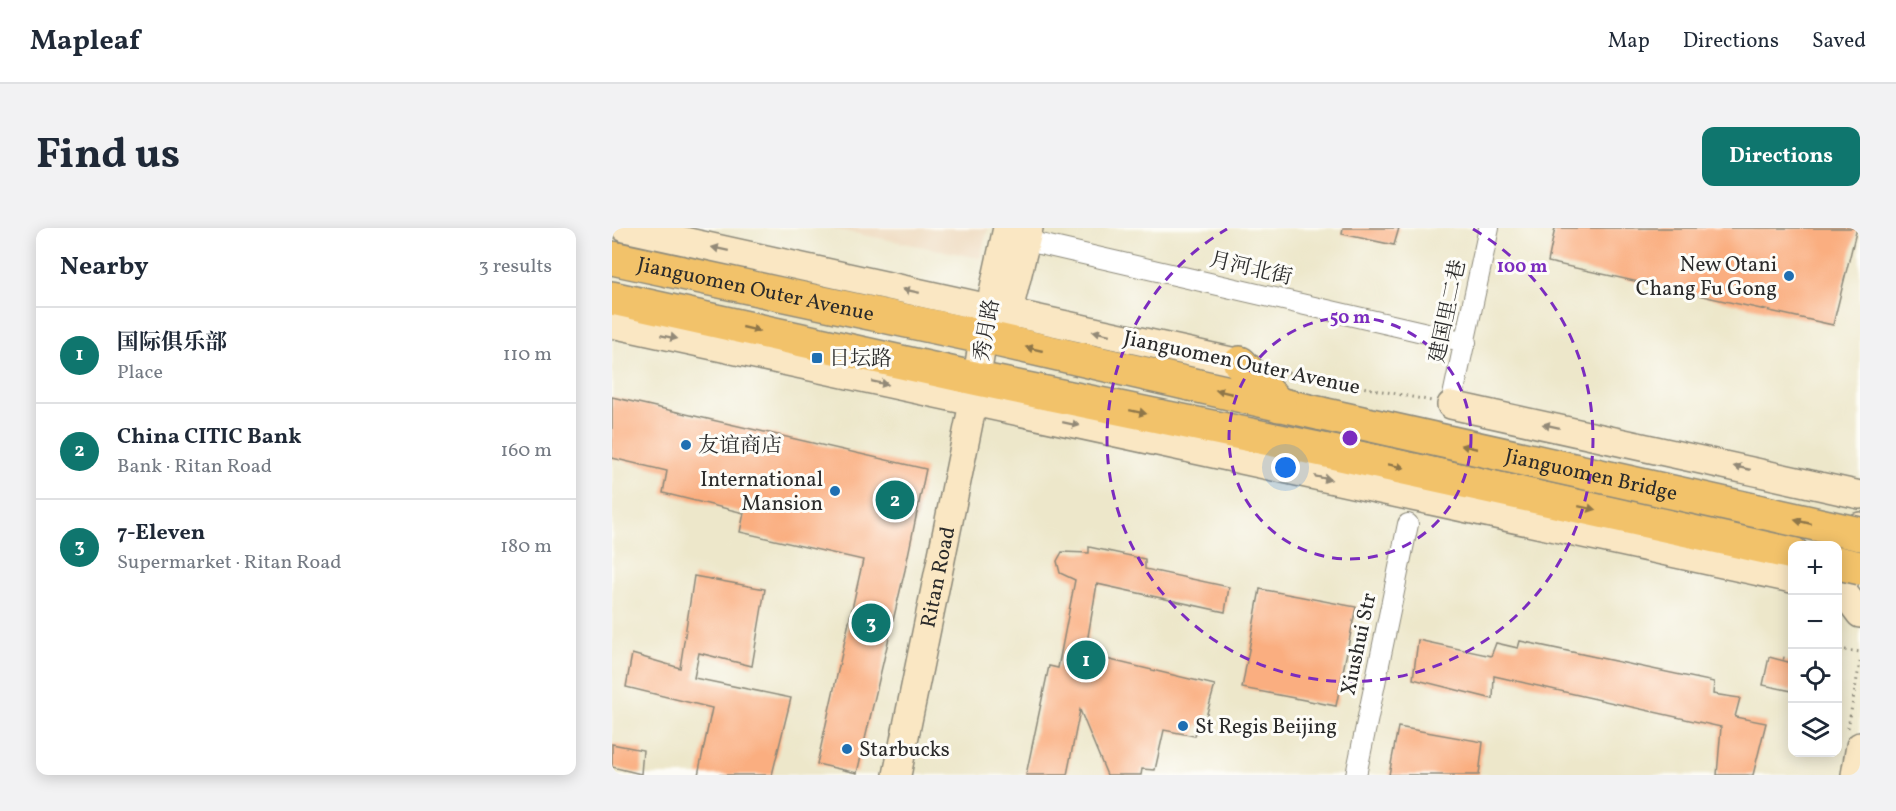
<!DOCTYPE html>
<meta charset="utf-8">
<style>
body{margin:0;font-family:Vollkorn,"Noto Serif SC",serif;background:#f2f2f3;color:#1f2937}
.controls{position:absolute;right:18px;bottom:18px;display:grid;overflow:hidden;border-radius:12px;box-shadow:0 3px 15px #0003}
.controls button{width:54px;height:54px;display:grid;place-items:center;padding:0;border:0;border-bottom:2px solid #e0e1e3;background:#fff;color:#1f2937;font:30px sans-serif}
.you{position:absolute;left:674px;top:240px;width:21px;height:21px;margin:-15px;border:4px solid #fff;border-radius:50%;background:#1a73e8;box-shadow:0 0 0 9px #1a73e833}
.badge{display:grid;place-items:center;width:39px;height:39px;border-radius:50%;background:#0f766e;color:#fff;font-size:20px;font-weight:700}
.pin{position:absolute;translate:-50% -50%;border:3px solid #fff;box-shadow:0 2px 6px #0006}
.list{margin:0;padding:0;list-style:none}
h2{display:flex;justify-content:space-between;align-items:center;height:78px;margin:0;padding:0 24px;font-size:26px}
h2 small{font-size:20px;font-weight:400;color:#747a83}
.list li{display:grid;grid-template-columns:39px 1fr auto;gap:18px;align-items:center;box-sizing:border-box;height:96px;padding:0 24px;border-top:2px solid #e0e1e3}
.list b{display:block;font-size:22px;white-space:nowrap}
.list p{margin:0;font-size:20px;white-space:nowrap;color:#747a83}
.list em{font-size:20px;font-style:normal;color:#747a83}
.icon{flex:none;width:33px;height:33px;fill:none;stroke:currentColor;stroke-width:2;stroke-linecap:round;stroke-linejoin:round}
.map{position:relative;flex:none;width:1248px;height:547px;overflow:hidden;border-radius:12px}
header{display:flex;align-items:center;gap:36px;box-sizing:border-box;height:84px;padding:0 30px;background:#fff;border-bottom:2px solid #e0e1e3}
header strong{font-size:28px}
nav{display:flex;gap:33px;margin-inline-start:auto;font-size:21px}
.intro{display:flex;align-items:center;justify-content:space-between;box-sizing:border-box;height:144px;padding:0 36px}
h1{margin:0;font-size:42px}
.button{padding:15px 27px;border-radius:12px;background:#0f766e;color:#fff;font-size:21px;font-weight:700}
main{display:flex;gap:36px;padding:0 36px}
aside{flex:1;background:#fff;border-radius:12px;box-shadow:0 3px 15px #0003}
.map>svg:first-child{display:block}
.built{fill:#edd7ba}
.building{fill:#faae80}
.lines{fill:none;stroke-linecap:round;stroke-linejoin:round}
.street-casing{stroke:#8c897a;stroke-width:22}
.secondary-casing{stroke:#8c897a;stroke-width:30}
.highway-casing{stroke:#8c897a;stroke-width:36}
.path{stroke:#8c897a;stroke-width:3;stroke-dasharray:1.5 4.5;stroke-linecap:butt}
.street{stroke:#fff;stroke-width:20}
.secondary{stroke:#fae7c3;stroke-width:27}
.highway{stroke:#f2c26a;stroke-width:33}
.highway-bridge-casing{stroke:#8c897a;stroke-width:36;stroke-linecap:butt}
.highway-bridge{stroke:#f2c26a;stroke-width:33}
.oneway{fill:#928977}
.oneway2{fill:#8e764a}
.ring{fill:none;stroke:#7b2cbf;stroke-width:3;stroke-dasharray:10 8}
.poi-dot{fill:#1f6fb2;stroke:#fdfcf7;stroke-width:2}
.labels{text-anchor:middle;stroke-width:6;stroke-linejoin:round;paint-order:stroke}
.poi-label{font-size:21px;fill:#2b2b2b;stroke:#fdfcf7;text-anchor:start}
.street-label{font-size:21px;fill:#2b2b2b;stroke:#fdfcf7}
.centre{fill:#7b2cbf;stroke:#fdfcf7;stroke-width:3}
.ring-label{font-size:18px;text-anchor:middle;font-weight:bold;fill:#7b2cbf;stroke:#fdfcf7;stroke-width:6;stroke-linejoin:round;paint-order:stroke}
</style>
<header>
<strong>Mapleaf</strong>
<nav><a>Map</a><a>Directions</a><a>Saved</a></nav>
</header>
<div class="intro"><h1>Find us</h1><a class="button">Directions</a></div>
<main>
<aside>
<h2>Nearby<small>3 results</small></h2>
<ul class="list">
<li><span class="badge">1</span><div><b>国际俱乐部</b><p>Place</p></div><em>110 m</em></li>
<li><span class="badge">2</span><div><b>China CITIC Bank</b><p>Bank · Ritan Road</p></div><em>160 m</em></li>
<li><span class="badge">3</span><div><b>7-Eleven</b><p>Supermarket · Ritan Road</p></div><em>180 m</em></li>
</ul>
</aside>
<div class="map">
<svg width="1248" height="547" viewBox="0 0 1248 547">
<rect width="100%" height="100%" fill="#fdfcf7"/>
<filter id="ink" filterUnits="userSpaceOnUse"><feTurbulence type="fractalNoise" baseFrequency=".0167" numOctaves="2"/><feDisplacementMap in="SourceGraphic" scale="12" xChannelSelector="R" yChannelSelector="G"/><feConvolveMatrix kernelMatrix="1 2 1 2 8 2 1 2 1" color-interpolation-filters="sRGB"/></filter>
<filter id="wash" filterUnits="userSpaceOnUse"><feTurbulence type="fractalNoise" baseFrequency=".008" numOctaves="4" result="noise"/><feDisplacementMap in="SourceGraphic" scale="24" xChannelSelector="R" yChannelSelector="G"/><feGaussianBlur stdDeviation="1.35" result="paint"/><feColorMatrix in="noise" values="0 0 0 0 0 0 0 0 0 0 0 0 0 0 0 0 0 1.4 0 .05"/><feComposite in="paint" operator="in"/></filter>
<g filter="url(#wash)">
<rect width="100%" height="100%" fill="#ede7ca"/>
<path class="built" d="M216,0H376L368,30Z"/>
<g id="blocks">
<path class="building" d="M731,0H787L782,17L730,6Z
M943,0H1245L1221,97L936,34Z
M0,169L314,241L293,342L245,545L205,536L251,332L128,304L132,285L51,265L55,243L0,230Z
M477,319L533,331V341L617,359L613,384L485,356L473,426L603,457L592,496L585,497L583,508L552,502L543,542L530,541L529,547H495L468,482L455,547H414L437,438L446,440L463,352L448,345L445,333L450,324L477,325Z
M82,348L153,361L140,438L87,425L82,450L179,470L160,547H86L100,480L14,459L20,426L68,440Z
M648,361L744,379L724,478L630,460Z
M806,412L879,428L884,415L906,420L908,413L1102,454L1101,466L1128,470L1123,489L1154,495L1141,547H1105L1109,499L882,448L881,471L801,451Z
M1157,429L1180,435V463L1151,457Z
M786,499L871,514L867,547H777Z
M0,516L31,522L29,546L0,539Z"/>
</g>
</g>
<g filter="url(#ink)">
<use href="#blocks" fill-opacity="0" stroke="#8c897a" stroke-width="1.5"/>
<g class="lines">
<defs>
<path id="street" d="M415,13L854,114
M839,177L877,0
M744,547L796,296"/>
<g id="secondary">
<path d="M13,0L628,135"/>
<path d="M0,96L1180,351"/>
<path d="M392,103L417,0"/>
<path d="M839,177L1248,267"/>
<path d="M1230,362L1248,298"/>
<path d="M1230,362L1248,386"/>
<path id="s1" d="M285,547L361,175L371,110L395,0"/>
<path d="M1243,547L1248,518"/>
</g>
<g id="highway">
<path id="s2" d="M0,30L389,113L710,186"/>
<path d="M0,70L366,151L706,221L1180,325"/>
<path d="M628,135L667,177"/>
</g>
</defs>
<use href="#street" class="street-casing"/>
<use href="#secondary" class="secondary-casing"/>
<use href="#highway" class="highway-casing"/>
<path class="path" d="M670,143L820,173
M1233,422L1248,424
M1171,430L1180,432
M1226,441L1229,442
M1236,500L1248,434"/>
<use href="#street" class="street"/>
<use href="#secondary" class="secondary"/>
<use href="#highway" class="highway"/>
<defs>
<g id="highway-bridge">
<path id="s3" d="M710,186L1248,306"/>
<path d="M1226,335L1248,340"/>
</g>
</defs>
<use href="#highway-bridge" class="highway-bridge-casing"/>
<use href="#highway-bridge" class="highway-bridge"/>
</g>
<defs><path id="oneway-solid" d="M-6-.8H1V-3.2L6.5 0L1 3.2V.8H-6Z" transform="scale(1.5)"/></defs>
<g class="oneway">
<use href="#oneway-solid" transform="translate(108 21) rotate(-168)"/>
<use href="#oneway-solid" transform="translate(299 63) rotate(-168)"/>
<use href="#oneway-solid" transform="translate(489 105) rotate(-168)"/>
<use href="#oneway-solid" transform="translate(57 109) rotate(12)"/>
<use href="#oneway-solid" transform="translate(268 155) rotate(12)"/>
<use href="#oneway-solid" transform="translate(459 196) rotate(12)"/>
<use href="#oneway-solid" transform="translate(939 198) rotate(-168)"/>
<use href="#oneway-solid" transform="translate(1130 240) rotate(-168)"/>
<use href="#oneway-solid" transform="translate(711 250) rotate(12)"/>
</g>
<g class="oneway2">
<use href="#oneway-solid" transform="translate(139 101) rotate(13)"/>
<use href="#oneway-solid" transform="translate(422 121) rotate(-167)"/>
<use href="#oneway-solid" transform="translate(612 164) rotate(-167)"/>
<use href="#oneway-solid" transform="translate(526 184) rotate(12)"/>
<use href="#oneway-solid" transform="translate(857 219) rotate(-167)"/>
<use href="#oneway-solid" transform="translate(784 238) rotate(12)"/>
<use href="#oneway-solid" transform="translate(975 280) rotate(12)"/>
<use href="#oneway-solid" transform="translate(1191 294) rotate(-167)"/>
</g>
</g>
<g class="ring">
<circle cx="738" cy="210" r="121"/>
<path d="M861 1A243 243 0 1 1 615 1"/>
</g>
<g class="poi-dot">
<circle cx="1177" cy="48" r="6"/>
<rect x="199" y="124" width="12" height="12" rx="3"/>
<circle cx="74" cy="217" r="6"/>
<circle cx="223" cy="263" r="6"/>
<circle cx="571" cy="498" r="6"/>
<circle cx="235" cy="521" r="6"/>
</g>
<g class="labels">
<g class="poi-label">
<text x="1165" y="43" text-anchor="end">New Otani<tspan x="1165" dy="24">Chang Fu Gong</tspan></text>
<text x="217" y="137">日坛路</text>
<text x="86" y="224">友谊商店</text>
<text x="211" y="258" text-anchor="end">International<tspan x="211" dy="24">Mansion</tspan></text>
<text x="583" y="505">St Regis Beijing</text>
<text x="247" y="528">Starbucks</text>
</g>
<g class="street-label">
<text transform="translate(639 40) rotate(13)" y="7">月河北街</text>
<text dy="7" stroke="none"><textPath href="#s2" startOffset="147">Jianguomen Outer Avenue</textPath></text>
<text transform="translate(835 83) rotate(-78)" y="7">建国里二巷</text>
<text transform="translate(374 102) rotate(-80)" y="7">秀月路</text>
<text transform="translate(630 134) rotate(12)" y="7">Jianguomen Outer Avenue</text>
<text dy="7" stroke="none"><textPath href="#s3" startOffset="276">Jianguomen Bridge</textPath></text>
<text dy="7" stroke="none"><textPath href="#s1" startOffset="202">Ritan Road</textPath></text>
<text transform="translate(746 416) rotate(-78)" y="7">Xiushui Str</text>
</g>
</g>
<circle cx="738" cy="210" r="9" class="centre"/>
<g class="ring-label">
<text x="910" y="44">100 m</text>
<text x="738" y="95">50 m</text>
</g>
</svg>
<div class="controls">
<button>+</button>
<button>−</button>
<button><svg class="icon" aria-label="locate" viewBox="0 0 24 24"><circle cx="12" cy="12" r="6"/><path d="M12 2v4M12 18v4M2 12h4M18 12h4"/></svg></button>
<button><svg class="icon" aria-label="layers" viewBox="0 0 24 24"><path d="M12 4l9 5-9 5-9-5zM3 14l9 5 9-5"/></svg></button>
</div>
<div class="you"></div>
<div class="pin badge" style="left:474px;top:432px">1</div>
<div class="pin badge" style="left:283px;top:272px">2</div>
<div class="pin badge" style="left:259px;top:395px">3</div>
</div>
</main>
